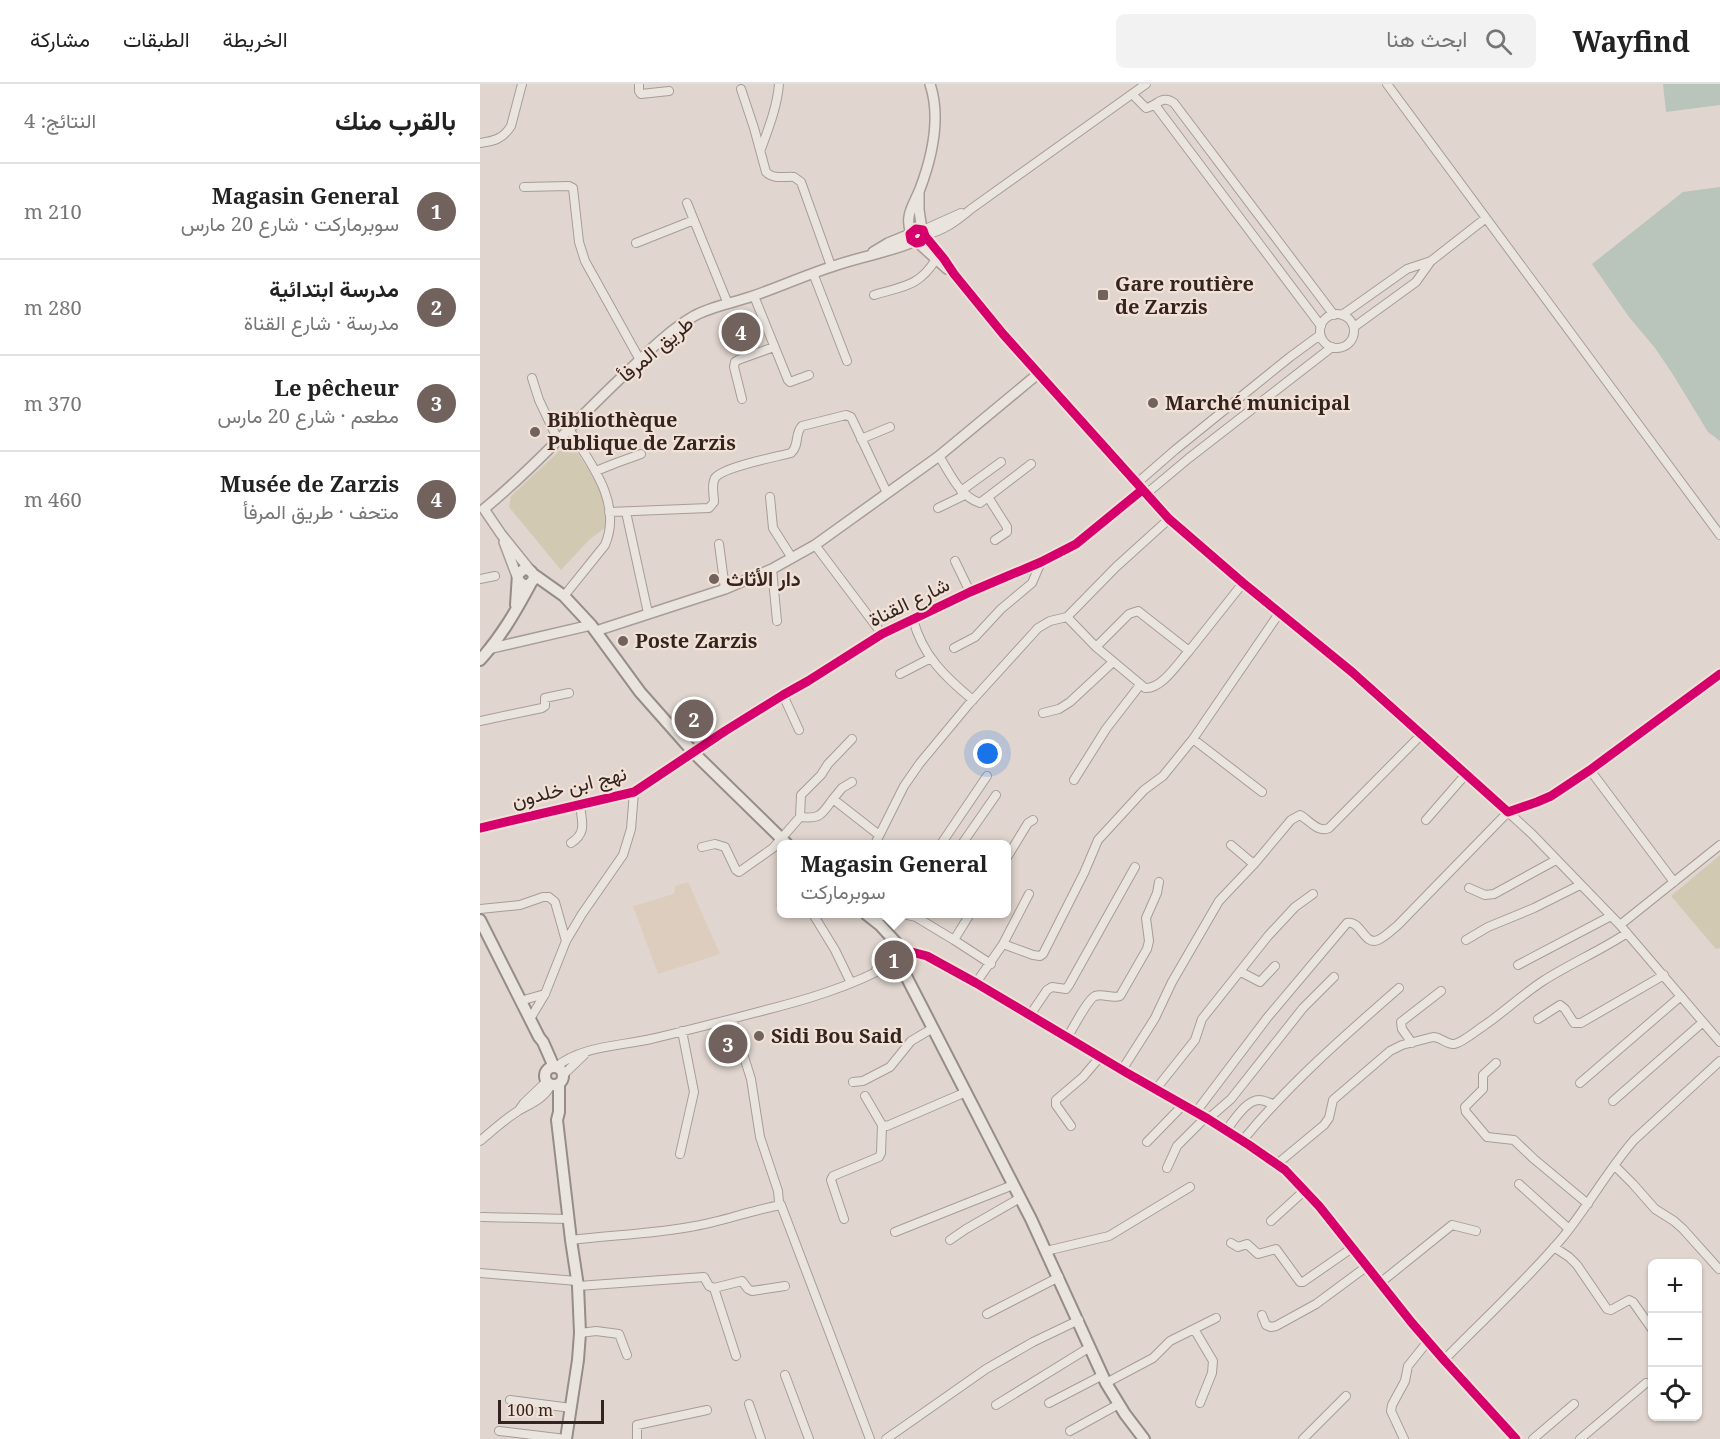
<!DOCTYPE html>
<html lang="ar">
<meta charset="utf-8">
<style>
body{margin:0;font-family:"Noto Serif",Vazirmatn,serif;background:#f2f2f2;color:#222;direction:rtl}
.controls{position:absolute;right:18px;bottom:18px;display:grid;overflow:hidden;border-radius:9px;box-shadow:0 2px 4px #0004}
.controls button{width:54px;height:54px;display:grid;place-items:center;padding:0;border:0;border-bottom:2px solid #e0e0e0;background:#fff;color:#222;font:30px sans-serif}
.scale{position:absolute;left:18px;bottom:15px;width:106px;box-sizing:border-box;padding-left:6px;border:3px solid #342420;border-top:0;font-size:16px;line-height:21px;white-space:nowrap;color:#342420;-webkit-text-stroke:4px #f1e1d6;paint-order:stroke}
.you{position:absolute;left:508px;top:670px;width:21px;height:21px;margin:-15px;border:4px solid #fff;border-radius:50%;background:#1a73e8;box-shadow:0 0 0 9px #1a73e833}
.badge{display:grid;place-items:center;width:39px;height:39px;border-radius:50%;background:#71625d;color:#fff;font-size:20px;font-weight:700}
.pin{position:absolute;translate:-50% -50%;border:3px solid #fff;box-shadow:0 2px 6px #0006}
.popup{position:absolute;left:297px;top:756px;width:234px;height:78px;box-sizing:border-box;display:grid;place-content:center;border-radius:9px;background:#fff;filter:drop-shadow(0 2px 4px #0005);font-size:20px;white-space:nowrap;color:#767676}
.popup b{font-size:22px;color:#222}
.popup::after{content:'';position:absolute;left:50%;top:100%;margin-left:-12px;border:12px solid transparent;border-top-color:#fff}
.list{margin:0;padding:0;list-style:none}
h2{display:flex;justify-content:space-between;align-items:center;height:78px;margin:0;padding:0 24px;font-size:26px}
h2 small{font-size:20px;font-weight:400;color:#767676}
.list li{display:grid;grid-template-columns:39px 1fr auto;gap:18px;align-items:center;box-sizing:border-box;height:96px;padding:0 24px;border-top:2px solid #e0e0e0}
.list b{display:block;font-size:22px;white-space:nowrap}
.list p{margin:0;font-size:20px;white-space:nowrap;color:#767676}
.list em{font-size:20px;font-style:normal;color:#767676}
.icon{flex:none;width:33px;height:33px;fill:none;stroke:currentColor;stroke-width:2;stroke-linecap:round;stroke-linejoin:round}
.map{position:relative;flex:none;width:1240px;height:1355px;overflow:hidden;direction:ltr}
header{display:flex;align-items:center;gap:36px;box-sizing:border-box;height:84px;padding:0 30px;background:#fff;border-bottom:2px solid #e0e0e0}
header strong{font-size:28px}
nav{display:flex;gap:33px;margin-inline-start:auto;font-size:21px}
.search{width:420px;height:54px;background:#f2f2f2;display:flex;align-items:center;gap:15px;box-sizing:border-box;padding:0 21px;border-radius:9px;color:#767676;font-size:22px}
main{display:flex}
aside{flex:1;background:#fff}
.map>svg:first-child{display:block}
.farmland{fill:#dccdbe}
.green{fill:#d2c9b3}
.water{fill:#b9c4ba}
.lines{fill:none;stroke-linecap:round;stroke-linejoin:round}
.minor-casing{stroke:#a79c97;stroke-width:10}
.tertiary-casing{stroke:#a79c97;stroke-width:12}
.secondary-casing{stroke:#968c88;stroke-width:14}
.minor{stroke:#eae4df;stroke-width:8}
.tertiary{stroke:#eae4df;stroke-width:9}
.secondary{stroke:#eae4df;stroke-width:10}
.cycleway-casing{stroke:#f1e1d6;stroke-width:13}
.cycleway{stroke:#d6006c;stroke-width:9}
.poi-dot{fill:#71625d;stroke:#f1e1d6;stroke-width:2}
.labels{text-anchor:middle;stroke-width:4.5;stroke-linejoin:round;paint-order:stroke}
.poi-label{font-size:20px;font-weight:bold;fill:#342420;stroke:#f1e1d6;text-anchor:start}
.street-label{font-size:20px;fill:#342420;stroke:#f1e1d6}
</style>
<header>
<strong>Wayfind</strong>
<div class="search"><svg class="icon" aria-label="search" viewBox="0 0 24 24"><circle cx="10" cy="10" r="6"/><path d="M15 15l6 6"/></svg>ابحث هنا</div>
<nav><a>الخريطة</a><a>الطبقات</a><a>مشاركة</a></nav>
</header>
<main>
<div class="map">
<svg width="1240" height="1355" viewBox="0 0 1240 1355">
<rect width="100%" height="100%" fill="#e1d6cf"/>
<path class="farmland" d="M208,798L240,870L178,890L153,822L194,810L195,802Z"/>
<path class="green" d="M90,357L122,407L126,443L109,456L81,486L29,423L31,412Z
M1240,771V864L1236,865L1191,812Z"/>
<path class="water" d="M1183,0H1240V21L1186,28Z
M1240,103V357L1228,348L1192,289L1175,264L1149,233L1112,180L1203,108Z"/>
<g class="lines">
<defs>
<path id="minor" d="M159,0V7L161,10L189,7
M907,0L1240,451
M261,5L274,44L286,88C294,96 305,92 314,93L321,98L351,182
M652,10L666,24C677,22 682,10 694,19L854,231
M675,21L841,242
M0,59C14,57 23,55 31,42L42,0
M281,65C289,43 297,23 299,0
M44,103L89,102L93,104L99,158L105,177L160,276
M207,119L248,220
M443,146L481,129
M445,151C463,147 477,137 491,125L666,0
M156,159L214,136
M333,189L367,277
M394,211C423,202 439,203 456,175
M274,212L308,296L310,298L329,291
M840 247a17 17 0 1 1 34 0a17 17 0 1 1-34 0Z
M862,231L927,185L951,177
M874,243L936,198L951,177L1006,134
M52,294L59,316L78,356
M262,315L254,283L255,278L258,276L294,263
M381,355L410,343
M459,372C470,389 479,412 500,419L551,380
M116,387L136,379L161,370
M656,400L695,366L758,315L810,273L840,251
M481,407L521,378
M666,410L709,374L852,263
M290,413L293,444L312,474
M508,413L527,443V448L515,456
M458,424L485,411
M129,428L229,424L234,418C234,411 231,401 235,394C243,383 296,373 311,369C320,361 314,350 322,342L366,331L371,333L373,337L407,409
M146,428L168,529
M239,460L245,505
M335,461L402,550
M475,477L490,508
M292,485L297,537
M0,495L15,492
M84,512L125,461C143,419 110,378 89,345
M433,535C442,571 465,593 493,616
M616,563L649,530L658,527L709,567C698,579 682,605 665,604L616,563L587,533L636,483L689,435
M474,564L495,553L521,525L552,499L561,478
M709,567L763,499
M420,590L451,574
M303,611L319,646
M563,629L579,625L590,618L633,578
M0,637L62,624L65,622V614L89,609
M713,655L800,528
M1110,686L1194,798
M594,696L626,645L660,601
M353,715L362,704L372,698
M320,733C341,735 341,731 353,715L399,751
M946,736L986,690
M0,744L154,708L245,647L303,611L328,597L402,550L490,508L561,478L596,460L662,406
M91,759C107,749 102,738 100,721
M395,760L424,702L440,679L489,620L558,544L570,537L587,533
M461,760L507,692
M482,760L516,711
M751,761L770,777L775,779L811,736L820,731C830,737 838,749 849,744L942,650
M222,763L235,760L245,763L256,786L259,788L293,764L320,733L321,711L341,691L348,680L372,655
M526,775L548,739L553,736
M989,804L1005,811L1014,810L1076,776
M0,825L40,821L63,813H69L75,818L86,857
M333,830L355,866L371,899
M423,830L436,833
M438,830L436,833L474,856
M490,830L474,856L511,880
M392,835L409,830
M1140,841L1240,761
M986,856L1008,843L1054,824L1100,801
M523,860L549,810
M424,866L447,872L496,899L647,989L728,1035L769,1061L805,1086L839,1122L932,1239L964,1276L1036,1355
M1038,881L1131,832
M396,886L410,871
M761,888L780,898L795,882
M496,899L523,860L553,871L560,872L563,870L604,789L618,756L664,706L683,692L713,655L782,708
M40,917L65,910
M550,931L567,906L572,903L586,905L589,901L655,783
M50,935L65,910L86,857L102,830L143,771L151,745L154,708
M252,935L271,995L280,1053L298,1107L299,1118L301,1121
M1058,935L1080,921L1085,925L1094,939H1101L1184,891
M587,954C592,946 608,915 615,912C623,909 632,915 640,912L667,865L669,857L666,834L677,809L679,798
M932,959L922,945L921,938L961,907
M1016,979L1003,991V1005L985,1023L986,1028L1007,1053L1034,1056L1054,1075L1108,1120
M76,983C101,962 140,962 171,955C206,947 240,938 274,929C322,917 372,903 415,878
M642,986L675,934L692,898L739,817L775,779
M83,991L104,971
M373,998L383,997L410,983L431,957L453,944
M1100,999L1201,912
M676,1005L715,956L722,935L788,852L815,823L833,810
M385,1012L402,1041L407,1042L486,1008
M1133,1017L1223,938
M39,1026L44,1019L66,998
M716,1028L787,934L867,839C881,836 884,862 898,856C905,853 912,846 918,841L1028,728L1052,750L1140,841L1240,958
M728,1035L751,1015L823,924L854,893
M591,1042L576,1021V1016L603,993L620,973
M746,1046C754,1037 766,1016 779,1016C784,1016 789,1019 794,1020
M763,1056C809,1000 864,952 919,904
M0,1057C12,1047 25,1035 38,1027C50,1020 64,1015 71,1001
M667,1058L703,1021
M200,1070L214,1008L202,947
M797,1080L844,1041L849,1034L853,1016L910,967L922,961L953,953C961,953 967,961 974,960C982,959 997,946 1005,941C1025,927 1043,910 1063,897C1091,879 1120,867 1147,849
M1135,1082L1153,1100L1175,1125L1194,1137L1203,1145L1239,1185
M687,1084L697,1062L725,1034
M1039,1100L1089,1145
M2,1133L88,1135
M364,1135L351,1096L353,1092L399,1073L401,1069L402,1041
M791,1137L825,1106
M415,1148L533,1101
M91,1156C132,1151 174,1150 215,1142C244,1137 272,1126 301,1121L390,1355
M470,1156L486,1145L540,1114
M751,1159L758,1163L767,1160L778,1170L796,1165L820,1198H823L872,1164
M1074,1163L1089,1173L1097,1181L1127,1225L1131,1226L1149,1216L1153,1218L1172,1245
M566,1167L629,1152L710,1103
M0,1189L97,1197
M900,1199L972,1141L996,1147
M98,1202L224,1193L229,1202L234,1204L256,1272
M234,1204L262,1197L268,1205L272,1207L305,1202
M507,1230L579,1193
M782,1231L786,1241L791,1243L796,1242L836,1220L886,1183
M714,1245L733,1277L732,1289L720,1319
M100,1249L116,1247L139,1250L147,1271
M964,1276C1004,1235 1046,1197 1083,1153C1108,1122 1128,1086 1154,1056L1240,977
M305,1291L329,1355
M626,1299L673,1274L690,1257L736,1234
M30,1316L91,1324
M569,1319L623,1291
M269,1320L281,1355
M516,1321L610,1263
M19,1347L86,1355
M590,1347L639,1320
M157,1355V1341L227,1326
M406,1355L506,1285L553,1258L599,1236
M823,1355L866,1312
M924,1355L911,1327L912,1321L925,1297L928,1282L948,1257
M1053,1355L1094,1320
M1100,1355L1166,1299"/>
<path id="tertiary" d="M439,108V126L442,146
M431,149C424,132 434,120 440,105C452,73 461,33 450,0
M445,152L441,158L436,159L431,156L430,150L436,145L443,146L445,152L464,175L474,190L523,250L689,435L763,499L872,588L1028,728L1057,718L1071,712L1110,686L1240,590
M438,159L467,185
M393,168L408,159L430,150
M24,458L38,495
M50,486L21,450L4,425C54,384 97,335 145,290C167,269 188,247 214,232C230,223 252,219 270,213C297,204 323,192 351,183C378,173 407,169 433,158
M116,547L245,505L292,485L335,461L459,372L559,289
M12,564L111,541"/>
<path id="secondary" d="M53,490L84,512L111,541L160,608L214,669L307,760
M36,521L38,490L44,485C50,485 54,489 54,495L49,501H43L39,497
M0,576C21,553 36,527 51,499
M386,830L400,841L420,863
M0,836L59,953L63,958L74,983
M410 871a8 8 0 1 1 16 0a8 8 0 1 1-16 0Z
M416,878L426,892L551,1135L626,1299L645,1330L664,1355
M65 992a9 9 0 1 1 18 0a9 9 0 1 1-18 0Z
M79,1000V1028L77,1036L91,1156L98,1202L100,1249L98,1276L86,1355"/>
</defs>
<use href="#minor" class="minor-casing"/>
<use href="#tertiary" class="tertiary-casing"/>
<use href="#secondary" class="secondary-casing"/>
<use href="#minor" class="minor"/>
<use href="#tertiary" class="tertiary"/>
<use href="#secondary" class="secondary"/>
<defs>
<path id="cycleway" d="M445,152L441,158L436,159L431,156L430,150L436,145L443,146L445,152L464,175L474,190L523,250L689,435L763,499L872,588L1028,728L1057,718L1071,712L1110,686L1240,590
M0,744L154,708L245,647L303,611L328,597L402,550L490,508L561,478L596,460L662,406
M424,866L447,872L496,899L647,989L728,1035L769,1061L805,1086L839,1122L932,1239L964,1276L1036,1355"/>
</defs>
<use href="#cycleway" class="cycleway-casing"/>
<use href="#cycleway" class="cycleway"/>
</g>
<g class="poi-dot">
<rect x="617" y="205" width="12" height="12" rx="3"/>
<circle cx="673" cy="319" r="6"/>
<circle cx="55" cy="348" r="6"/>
<circle cx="234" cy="495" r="6"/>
<circle cx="143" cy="557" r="6"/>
<circle cx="279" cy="952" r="6"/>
</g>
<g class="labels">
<g class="poi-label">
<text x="635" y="207">Gare routière<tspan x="635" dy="23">de Zarzis</tspan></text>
<text x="685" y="326">Marché municipal</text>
<text x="67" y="343">Bibliothèque<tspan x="67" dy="23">Publique de Zarzis</tspan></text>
<text x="246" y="502">دار الأثاث</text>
<text x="155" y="564">Poste Zarzis</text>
<text x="291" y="959">Sidi Bou Said</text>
</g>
<g class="street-label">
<text transform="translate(176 265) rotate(-40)" y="7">طريق المرفأ</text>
<text transform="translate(429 518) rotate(-26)" y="7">شارع القناة</text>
<text transform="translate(89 703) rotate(-14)" y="7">نهج ابن خلدون</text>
</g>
</g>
</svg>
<div class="controls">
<button>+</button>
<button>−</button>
<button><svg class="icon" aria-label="locate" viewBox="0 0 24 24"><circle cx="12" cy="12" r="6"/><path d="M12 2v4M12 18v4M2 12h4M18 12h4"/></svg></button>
</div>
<div class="scale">100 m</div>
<div class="you"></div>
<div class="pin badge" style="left:414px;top:876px">1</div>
<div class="popup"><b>Magasin General</b>سوبرماركت</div>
<div class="pin badge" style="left:214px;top:635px">2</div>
<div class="pin badge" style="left:248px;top:960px">3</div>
<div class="pin badge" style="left:261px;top:248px">4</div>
</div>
<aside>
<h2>بالقرب منك<small>النتائج: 4</small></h2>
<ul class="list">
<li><span class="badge">1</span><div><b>Magasin General</b><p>سوبرماركت · شارع 20 مارس</p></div><em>210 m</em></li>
<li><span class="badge">2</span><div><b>مدرسة ابتدائية</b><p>مدرسة · شارع القناة</p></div><em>280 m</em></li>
<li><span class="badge">3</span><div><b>Le pêcheur</b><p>مطعم · شارع 20 مارس</p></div><em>370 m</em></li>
<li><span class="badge">4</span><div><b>Musée de Zarzis</b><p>متحف · طريق المرفأ</p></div><em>460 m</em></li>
</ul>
</aside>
</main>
